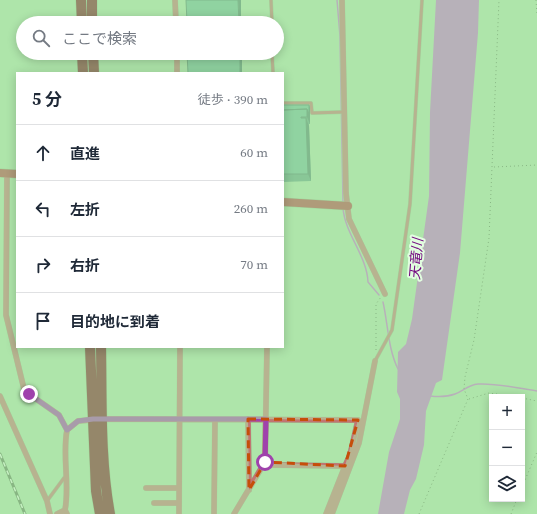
<!DOCTYPE html>
<html lang="ja">
<meta charset="utf-8">
<style>
body{margin:0;font-family:"Source Serif 4","Noto Sans JP",serif;background:#f6f6f7;color:#1f2937}
.controls{position:absolute;right:12px;bottom:12px;display:grid;overflow:hidden;border-radius:0px;box-shadow:0 2px 10px #0003}
.controls button{width:36px;height:36px;display:grid;place-items:center;padding:0;border:0;border-bottom:1px solid #e0e1e3;background:#fff;color:#1f2937;font:20px sans-serif}
.stop{position:absolute;width:12px;height:12px;margin:-9px;border:3px solid #9f42ac;border-radius:50%;background:#fff}
.stop.end{background:#9f42ac;border-color:#fff;box-shadow:0 1px 4px #0008}
.list{margin:0;padding:0;list-style:none}
h2{display:flex;justify-content:space-between;align-items:center;height:52px;margin:0;padding:0 16px;font-size:17px}
h2 small{font-size:13px;font-weight:400;color:#747a83}
.list li{display:grid;grid-template-columns:26px 1fr auto;gap:12px;align-items:center;box-sizing:border-box;height:56px;padding:0 16px;border-top:1px solid #e0e1e3}
.list b{display:block;font-size:15px;white-space:nowrap}
.list em{font-size:13px;font-style:normal;color:#747a83}
.icon{flex:none;width:22px;height:22px;fill:none;stroke:currentColor;stroke-width:2;stroke-linecap:round;stroke-linejoin:round}
.map{position:relative;flex:none;width:537px;height:514px;overflow:hidden}
.search{position:absolute;background:#fff;box-shadow:0 2px 10px #0003;left:16px;top:16px;width:268px;height:44px;display:flex;align-items:center;gap:10px;box-sizing:border-box;padding:0 14px;border-radius:22px;color:#747a83;font-size:15px}
.panel{position:absolute;background:#fff;box-shadow:0 2px 10px #0003;left:16px;top:72px;width:268px;height:276px;border-radius:0px}
.map>svg:first-child{display:block}
.water{fill:#c272cd}
.lines{fill:none;stroke-linecap:round;stroke-linejoin:round}
.stream{stroke:#c272cd;stroke-width:1.5}
.lane-casing{stroke:#92c38f;stroke-width:4}
.street-casing{stroke:#92c38f;stroke-width:6}
.secondary-casing{stroke:#92c38f;stroke-width:9}
.highway-casing{stroke:#92c38f;stroke-width:11}
.path{stroke:#597d57;stroke-width:1;stroke-dasharray:1 3;stroke-linecap:butt}
.lane{stroke:#c17572;stroke-width:3}
.street{stroke:#c17572;stroke-width:5.5}
.secondary{stroke:#b04142;stroke-width:8}
.highway{stroke:#75161d;stroke-width:10}
.rail-casing{stroke:#597d56;stroke-width:3}
.rail{stroke:#e2fee0;stroke-width:1.5;stroke-dasharray:4.5;stroke-linecap:butt}
.wall{fill:#5ca282}
.shaded-wall{fill:#4b846a}
.building{fill:#6bbc97;stroke:#4b846a}
.route{stroke:#9f42ac;stroke-width:5}
.marked{fill:none;stroke:#c64e0a;stroke-width:3;stroke-dasharray:8 5;stroke-linejoin:round}
.labels{text-anchor:middle;stroke-width:4;stroke-linejoin:round;paint-order:stroke}
.water-label{font-size:14px;font-style:italic;fill:#750b82;stroke:#e2fee0}
</style>
<div class="map">
<svg width="537" height="514" viewBox="0 0 537 514">
<rect width="100%" height="100%" fill="#aee5aa"/>
<path class="water" d="M436,0H479L478,33L460,253L442,380L436,383L426,411L424,445L416,479L410,490L404,514H378L389,452L400,419V399L397,392L398,352L406,344L412,319L429,196L430,112Z"/>
<g class="lines">
<path class="stream" d="M337,0L340,36L343,202
M343,208C345,234 367,256 368,282L379,295
M383,302C388,324 388,349 398,369
M430,396C439,397 447,397 455,394C463,391 468,385 478,384C497,383 518,388 537,391"/>
<defs>
<path id="lane" d="M271,0L272,23
M272,53L273,73
M283,103H311L312,113L344,112
M375,361L392,330L410,204L422,0
M47,501L64,478L67,477"/>
<path id="street" d="M175,0L176,23
M342,0L346,193L349,219L385,294
M177,53V73
M7,173L6,315L24,389L29,394L59,415L67,430
M0,396L47,501L50,514
M248,419L249,490
M146,488H179
M154,503H179
M57,514L65,510
M67,514L65,510C70,484 62,456 67,430L78,421L102,419L358,420L350,455L345,466L272,465L265,462
M179,514L180,347
M214,514L215,420
M234,514L265,462L267,347
M326,514L345,466
M332,514L359,443L375,361"/>
<path id="secondary" d="M0,173L17,174
M283,202L348,206"/>
<path id="highway" d="M81,0L82,23
M92,0V23
M82,53L83,73
M93,53L94,73
M90,347L96,491L100,514
M101,347C102,402 100,460 110,514"/>
</defs>
<use href="#lane" class="lane-casing"/>
<use href="#street" class="street-casing"/>
<use href="#secondary" class="secondary-casing"/>
<use href="#highway" class="highway-casing"/>
<path class="path" d="M536,0L537,15
M494,167L537,165
M376,350V304L381,297
M522,398L537,401
M469,399L489,393L519,397
M522,487L537,452
M419,514L468,399L464,389L465,377L474,340L489,238L499,0
M511,514L517,499"/>
<use href="#lane" class="lane"/>
<use href="#street" class="street"/>
<use href="#secondary" class="secondary"/>
<use href="#highway" class="highway"/>
<defs>
<path id="rail" d="M0,454L25,514"/>
</defs>
<use href="#rail" class="rail-casing"/>
<use href="#rail" class="rail"/>
</g>
<path class="wall" d="M283,105L310,107V124H309L311,181L283,182Z"/>
<path class="shaded-wall" d="M238,0H241V23H239Z
M240,53H242V73H240Z
M309,105L310,107V124L307,117V109Z
M306,118L309,126L311,181L308,174Z"/>
<path class="building" d="M186,0H238L239,23H187Z
M187,53H240V73H188Z
M283,105H309V114L307,109L283,110Z
M307,109V117H301V118H306L308,174H283V110Z"/>
<g class="lines">
<path class="route" d="M29,394L59,415L67,430L78,421L93,419H266L265,462"/>
</g>
<path d="M0 0H537V514H0ZM248,419L358,420L345,466L265,462L249,490Z" fill="#aee5aa" fill-opacity=".55" fill-rule="evenodd"/>
<path class="marked" d="M248,419L358,420L345,466L265,462L249,490Z"/>
<g class="labels">
<g class="water-label">
<text transform="translate(416 259) rotate(-85)" y="5">天竜川</text>
</g>
</g>
</svg>
<div class="controls">
<button>+</button>
<button>−</button>
<button><svg class="icon" aria-label="layers" viewBox="0 0 24 24"><path d="M12 4l9 5-9 5-9-5zM3 14l9 5 9-5"/></svg></button>
</div>
<div class="stop" style="left:265px;top:462px"></div>
<div class="stop end" style="left:29px;top:394px"></div>
<div class="search"><svg class="icon" aria-label="search" viewBox="0 0 24 24"><circle cx="10" cy="10" r="6"/><path d="M15 15l6 6"/></svg>ここで検索</div>
<section class="panel">
<h2>5 分<small>徒歩 · 390 m</small></h2>
<ul class="list">
<li><svg class="icon" aria-label="ahead" viewBox="0 0 24 24"><path d="M12 20V5M6 11l6-6 6 6"/></svg><div><b>直進</b></div><em>60 m</em></li>
<li><svg class="icon" aria-label="left" viewBox="0 0 24 24"><path d="M17 20v-9H6M10 6l-5 5 5 5"/></svg><div><b>左折</b></div><em>260 m</em></li>
<li><svg class="icon" aria-label="right" viewBox="0 0 24 24"><path d="M7 20v-9h11M14 6l5 5-5 5"/></svg><div><b>右折</b></div><em>70 m</em></li>
<li><svg class="icon" aria-label="arrive" viewBox="0 0 24 24"><path d="M6 21V4h12l-3 4 3 4H6"/></svg><div><b>目的地に到着</b></div></li>
</ul>
</section>
</div>
